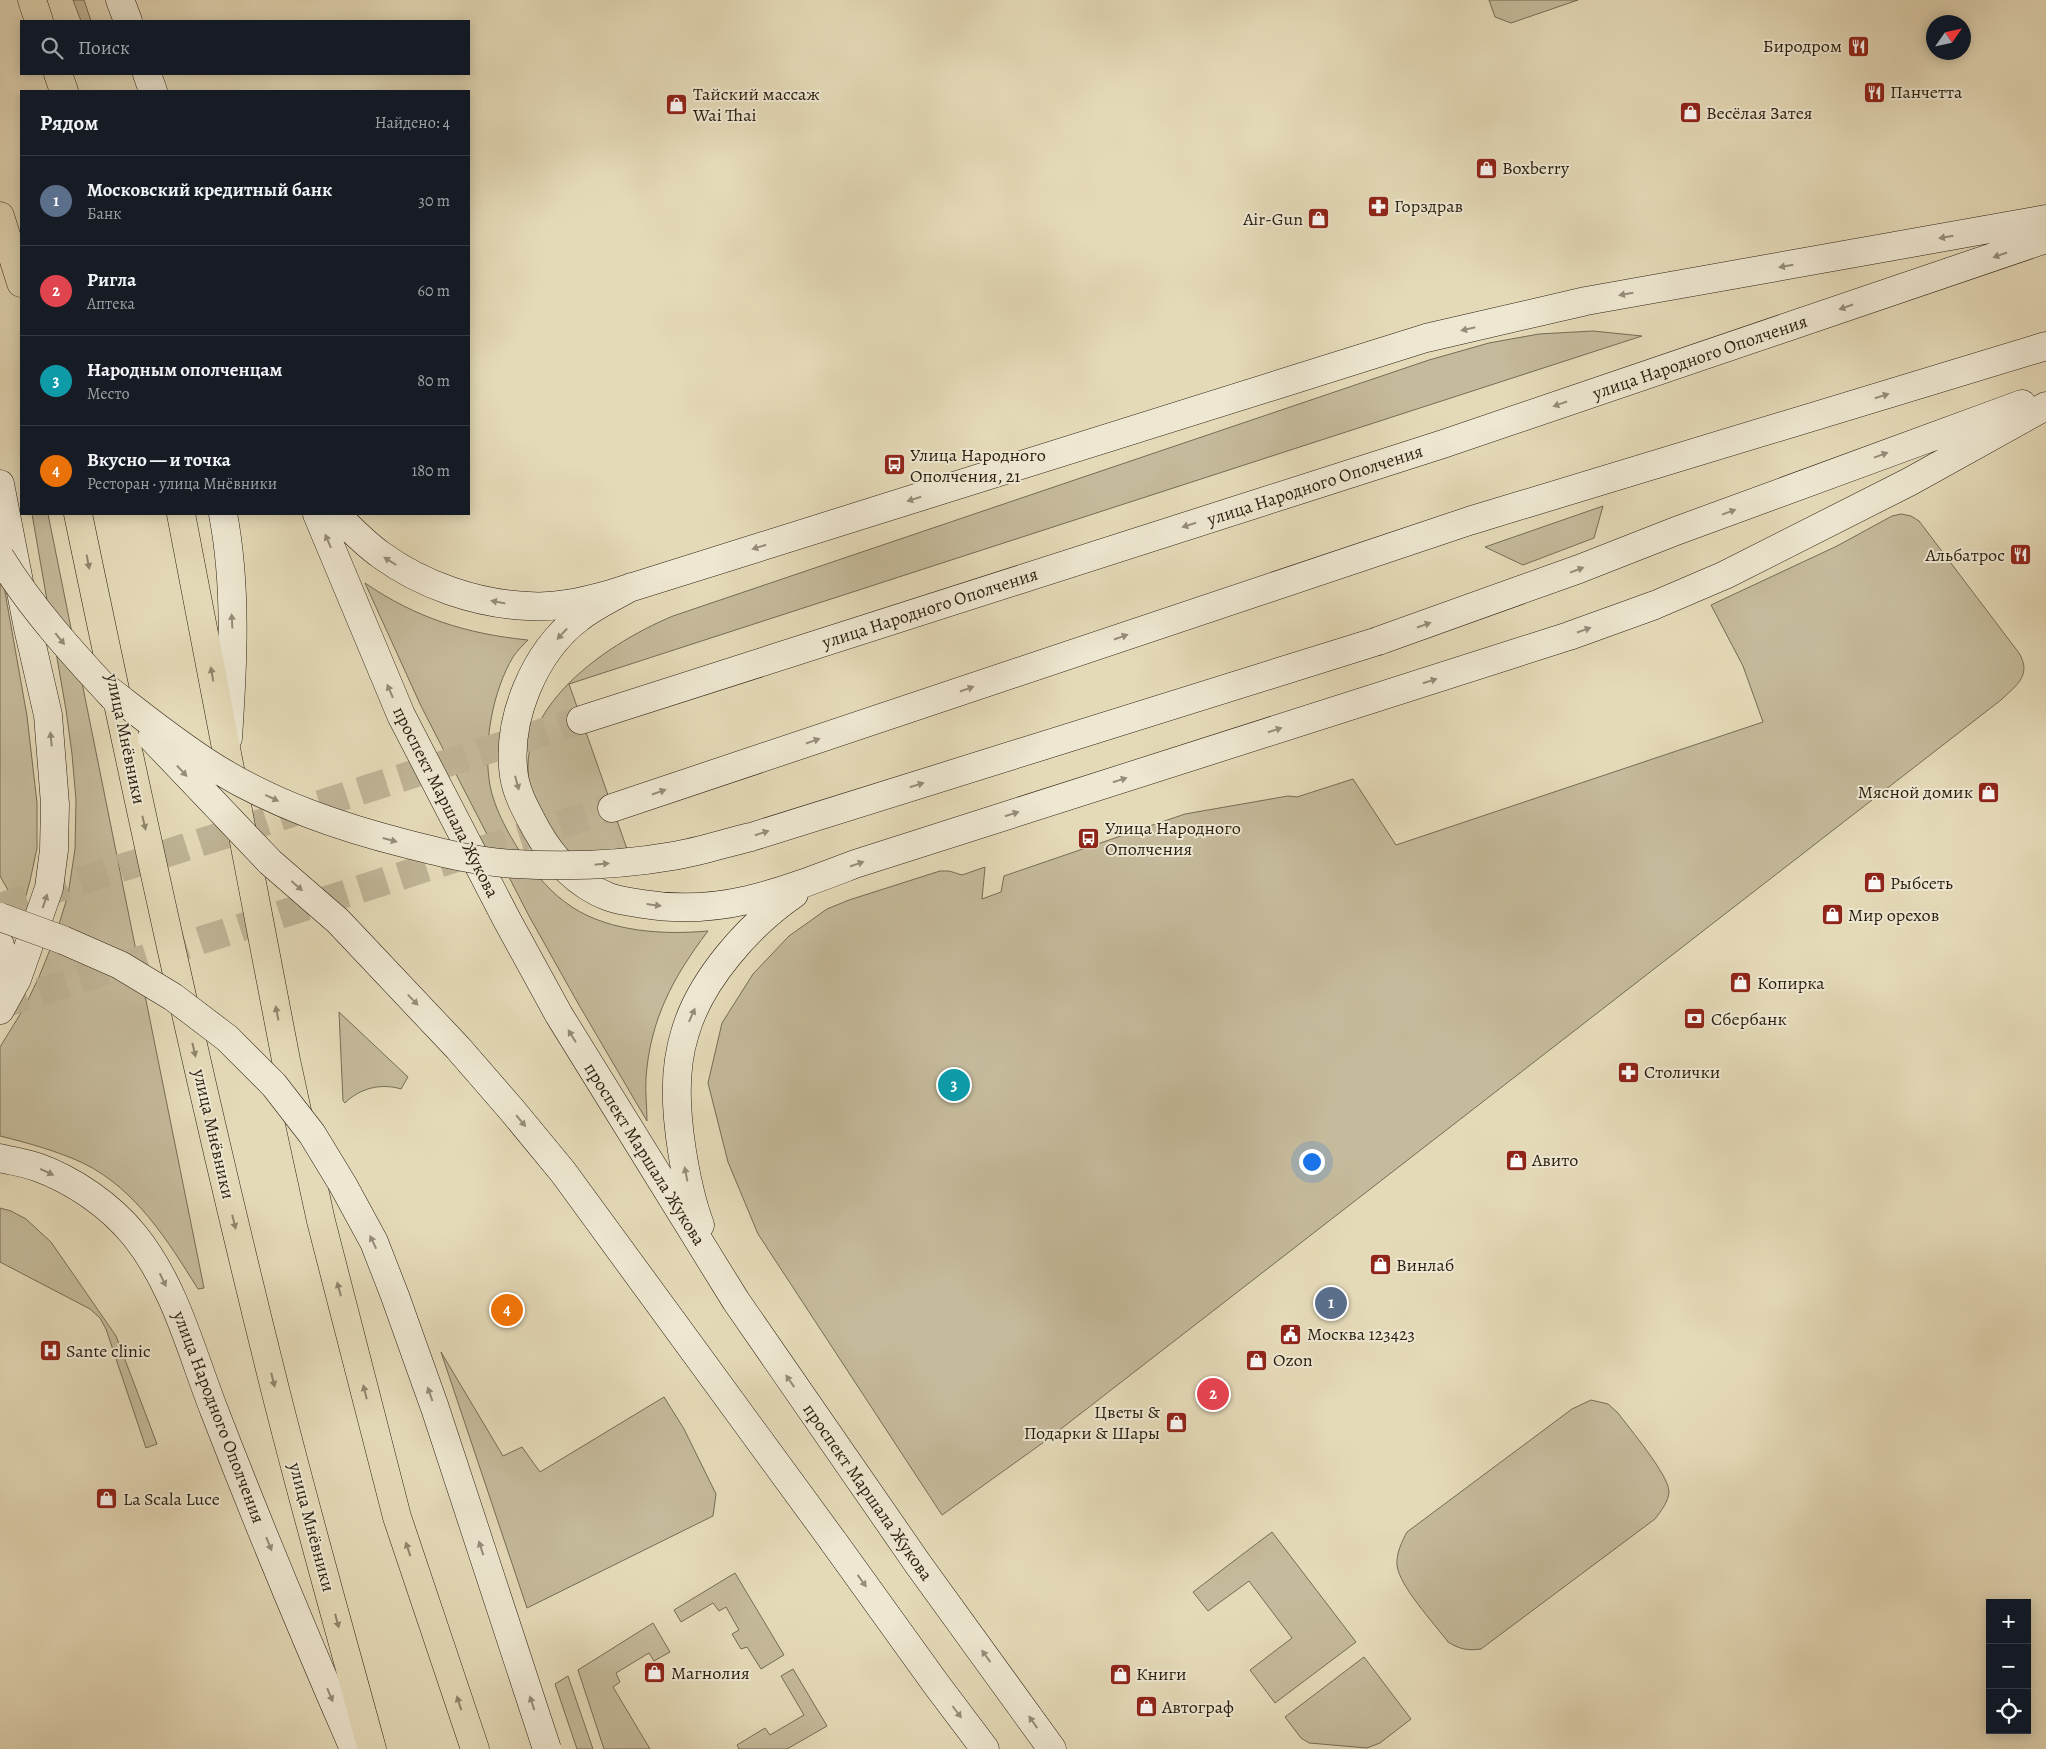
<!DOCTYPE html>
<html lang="ru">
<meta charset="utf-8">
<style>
body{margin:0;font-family:Alegreya,serif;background:#242831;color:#f1f3f6}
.controls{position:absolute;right:15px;bottom:15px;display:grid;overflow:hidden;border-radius:0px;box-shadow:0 2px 12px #0003}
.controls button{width:45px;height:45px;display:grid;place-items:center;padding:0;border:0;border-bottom:1px solid #363941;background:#171b24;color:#f1f3f6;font:25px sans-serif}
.compass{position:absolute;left:1926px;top:15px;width:45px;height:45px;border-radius:50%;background:#171b24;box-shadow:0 2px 12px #0003;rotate:56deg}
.you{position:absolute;left:1311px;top:1161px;width:18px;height:18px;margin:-12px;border:4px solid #fff;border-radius:50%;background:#1a73e8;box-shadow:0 0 0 8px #1a73e833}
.badge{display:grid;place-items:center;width:32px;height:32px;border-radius:50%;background:#0f766e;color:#fff;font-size:16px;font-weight:700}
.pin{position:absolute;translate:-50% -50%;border:2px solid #fff;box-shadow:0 1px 5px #0006}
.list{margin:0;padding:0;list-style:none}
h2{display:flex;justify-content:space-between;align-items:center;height:65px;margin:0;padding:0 20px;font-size:21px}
h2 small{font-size:16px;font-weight:400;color:#9ea1a6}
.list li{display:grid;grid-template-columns:32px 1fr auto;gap:15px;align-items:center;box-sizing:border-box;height:90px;padding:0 20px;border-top:1px solid #363941}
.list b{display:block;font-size:19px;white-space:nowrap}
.list p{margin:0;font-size:16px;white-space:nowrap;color:#9ea1a6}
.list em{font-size:16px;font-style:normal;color:#9ea1a6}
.icon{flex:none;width:28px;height:28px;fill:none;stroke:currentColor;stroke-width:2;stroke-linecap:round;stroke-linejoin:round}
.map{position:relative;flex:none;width:2046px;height:1749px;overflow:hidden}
.search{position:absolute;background:#171b24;box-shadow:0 2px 12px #0003;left:20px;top:20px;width:450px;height:55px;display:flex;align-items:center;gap:12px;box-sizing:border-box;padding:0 18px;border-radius:0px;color:#9ea1a6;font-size:19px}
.panel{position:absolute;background:#171b24;box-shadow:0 2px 12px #0003;left:20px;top:90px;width:450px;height:425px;border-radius:0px}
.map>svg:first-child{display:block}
.green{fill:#c5ba9b;stroke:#766c55}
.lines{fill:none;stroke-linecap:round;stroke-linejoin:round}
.secondary-tunnel{stroke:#bfb496;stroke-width:28;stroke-dasharray:28 14;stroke-linecap:butt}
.secondary-casing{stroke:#281d0f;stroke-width:29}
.primary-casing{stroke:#281d0f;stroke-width:29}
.secondary{stroke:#eee7d1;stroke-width:28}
.primary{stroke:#e5dab8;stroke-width:28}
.secondary-bridge-casing{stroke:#281d0f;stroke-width:29;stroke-linecap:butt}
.secondary-bridge{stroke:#eee7d1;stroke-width:28}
.oneway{fill:#958c7a}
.oneway2{fill:#90856c}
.labels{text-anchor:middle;stroke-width:4;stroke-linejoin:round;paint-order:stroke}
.poi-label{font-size:18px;fill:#281d0f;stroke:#eee7d1;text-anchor:start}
.street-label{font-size:18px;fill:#281d0f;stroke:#eee7d1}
</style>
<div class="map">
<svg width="2046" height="1749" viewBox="0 0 2046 1749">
<rect width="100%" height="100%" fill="#e5dab8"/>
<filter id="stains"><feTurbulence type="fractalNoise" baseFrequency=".004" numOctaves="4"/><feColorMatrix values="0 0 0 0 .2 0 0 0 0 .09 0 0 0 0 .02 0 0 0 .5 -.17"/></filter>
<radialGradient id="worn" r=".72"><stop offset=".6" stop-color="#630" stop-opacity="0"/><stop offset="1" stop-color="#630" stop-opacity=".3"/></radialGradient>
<path class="green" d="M73,0H84L91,21H81Z
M1489,0H1578L1511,23L1495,17Z
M1593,331L1642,336L569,684L627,849L603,871C590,864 574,858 563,848C550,836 544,822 537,807C496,718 603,645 673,616L1429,360L1489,343L1539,334Z
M1603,506L1594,538L1523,565L1485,547Z
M32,514H48L204,1288L198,1289C168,1241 136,1189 83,1163C57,1151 28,1143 0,1136V1047L24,1008L39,977L55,937L68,895L75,849L76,800L72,754L66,710Z
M1901,514L1911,516L1919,521L2019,653C2032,675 2017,685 2001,700L1044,1442L942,1515L758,1234L728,1162L708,1083L722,1023L753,974L789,936L827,909L849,900L940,871H949L962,875L985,867L982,899L1001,892L1004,876L1185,814L1288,796L1297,797L1353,779L1396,845L1763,722L1743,666L1711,605L1837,546L1892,516Z
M0,564L27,716L37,803V848L30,881L21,913L0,876Z
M365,583C416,618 467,634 528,640C523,645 517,651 513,657C493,691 484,740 489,779C492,805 508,833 522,855C536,875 552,894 572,907C610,932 664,935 708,931C673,977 650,1020 646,1078C645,1092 647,1107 647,1121L579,1005L529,916L421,706Z
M339,1012L408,1077L401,1089C381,1083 360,1088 345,1103L343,1101Z
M0,1208L11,1211L26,1219L51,1242L116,1336L157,1444L146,1448L106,1329L100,1318L90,1309L0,1262Z
M441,1352L503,1456L522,1447L540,1472L664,1397L684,1429L716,1494L713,1516L527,1608Z
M1591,1400L1608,1404L1618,1413C1629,1428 1668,1474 1669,1491C1669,1501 1661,1511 1655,1519L1481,1649C1468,1651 1459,1649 1448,1642C1434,1623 1399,1586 1397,1565C1396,1554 1402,1541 1407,1532L1572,1409Z
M1272,1532L1356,1642L1275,1703L1250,1670L1292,1638L1249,1581L1208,1611L1193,1592Z
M735,1573L784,1655L761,1669L747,1647L741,1649L732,1634L739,1630L726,1607L719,1611L713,1603L681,1622L674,1610Z
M653,1623L670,1652L654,1661L649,1653L616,1673L620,1682L613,1687L650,1749H604L578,1670Z
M1364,1657L1411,1719L1380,1743L1367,1748L1309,1743L1301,1738L1285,1717Z
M793,1669L827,1726L787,1749H739L737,1745L765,1728L770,1735L804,1715L781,1676Z
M568,1676L593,1749H577L555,1684Z"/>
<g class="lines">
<path class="secondary-tunnel" d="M0,907L581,720
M0,1005L612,808"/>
<defs>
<path id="secondary" d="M120,0L128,21
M147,74L153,91
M0,484L28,628L48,715L55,804L54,850L49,888L17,979L0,1010
M223,514C237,587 233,664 228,738
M317,514L401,715L507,920L559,1015L736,1301L918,1564L1052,1749
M336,514C350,528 364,543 381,555C422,585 477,604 528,606C555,608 581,602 607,595L1426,338L1586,301L2046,219
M631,587C614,597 595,605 579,618C534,652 506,720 514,776C517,795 527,812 536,829C552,858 577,885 609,897C620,901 631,902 643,904C721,917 784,891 855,864L1569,636L1655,605L1725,575L1909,482L2046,406
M1378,641L1579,569L1676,531L2022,404
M581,720L1443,444L2046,239
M612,808L1469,521L2046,346
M0,945C4,963 4,981 1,999
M0,1158C12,1161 25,1163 37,1167C73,1180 110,1205 135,1236C175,1286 191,1351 214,1410C258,1524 305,1637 354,1749
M700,1225C691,1201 686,1176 682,1151C676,1112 673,1071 685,1033C700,980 749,925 794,894
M833,1541L936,1684L985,1749"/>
<path id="primary" d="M32,0L39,21
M58,74L64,91
M0,216L21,283
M78,514C138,801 200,1088 271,1373C302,1499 338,1624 372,1749
M181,514L286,1060L321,1221L397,1517L475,1749"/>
</defs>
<use href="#secondary" class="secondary-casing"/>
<use href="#primary" class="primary-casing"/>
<use href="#secondary" class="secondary"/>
<use href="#primary" class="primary"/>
<defs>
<path id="secondary-bridge" d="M0,557C32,609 73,654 114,698
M101,684C139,713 176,744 217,769C276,805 340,827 407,844C442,853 478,862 515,864C567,867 622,865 673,856C699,852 725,843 751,837L1378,641
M152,738L270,862L338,921L458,1048L511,1109L563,1172L833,1541
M0,917L63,940L120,965L173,997L227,1038L274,1085L312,1134L343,1185L374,1242L395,1296L435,1408L547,1749"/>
</defs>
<use href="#secondary-bridge" class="secondary-bridge-casing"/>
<use href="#secondary-bridge" class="secondary-bridge"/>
</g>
<defs><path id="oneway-solid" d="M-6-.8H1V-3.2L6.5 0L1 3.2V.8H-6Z" transform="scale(1.25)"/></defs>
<g class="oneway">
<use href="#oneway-solid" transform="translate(1946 237) rotate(170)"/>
<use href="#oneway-solid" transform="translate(2000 255) rotate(161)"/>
<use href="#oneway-solid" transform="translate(1786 266) rotate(170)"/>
<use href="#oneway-solid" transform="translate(1626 294) rotate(170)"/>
<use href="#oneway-solid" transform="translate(1846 307) rotate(161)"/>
<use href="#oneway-solid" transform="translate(1468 329) rotate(167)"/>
<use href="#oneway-solid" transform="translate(1882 396) rotate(-17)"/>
<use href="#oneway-solid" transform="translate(1560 404) rotate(161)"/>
<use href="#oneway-solid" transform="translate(1881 455) rotate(-20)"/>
<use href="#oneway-solid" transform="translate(914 499) rotate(163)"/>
<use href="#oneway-solid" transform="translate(1729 512) rotate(-20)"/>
<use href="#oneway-solid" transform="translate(1189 525) rotate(162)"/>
<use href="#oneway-solid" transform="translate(328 541) rotate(-113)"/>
<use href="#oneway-solid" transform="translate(759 547) rotate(163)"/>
<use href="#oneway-solid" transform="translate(390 561) rotate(-148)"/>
<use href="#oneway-solid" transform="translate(1577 570) rotate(-21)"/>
<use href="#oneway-solid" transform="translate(498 602) rotate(-169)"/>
<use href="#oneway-solid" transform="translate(232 621) rotate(-93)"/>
<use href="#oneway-solid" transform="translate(1424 625) rotate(-19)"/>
<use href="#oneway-solid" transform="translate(1584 630) rotate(-19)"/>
<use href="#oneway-solid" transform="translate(562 634) rotate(133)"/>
<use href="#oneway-solid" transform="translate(1121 637) rotate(-19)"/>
<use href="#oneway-solid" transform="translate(60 639) rotate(51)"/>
<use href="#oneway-solid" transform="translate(1430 681) rotate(-18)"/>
<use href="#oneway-solid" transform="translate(967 689) rotate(-19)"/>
<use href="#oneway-solid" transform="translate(390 691) rotate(-113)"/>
<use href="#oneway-solid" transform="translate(1275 730) rotate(-18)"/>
<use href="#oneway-solid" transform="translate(51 739) rotate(-96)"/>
<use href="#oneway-solid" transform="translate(813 741) rotate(-19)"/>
<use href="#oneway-solid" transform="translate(182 771) rotate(47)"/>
<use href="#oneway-solid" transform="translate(1120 780) rotate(-18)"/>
<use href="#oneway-solid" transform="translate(517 783) rotate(75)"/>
<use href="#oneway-solid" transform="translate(917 785) rotate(-17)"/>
<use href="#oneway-solid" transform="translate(659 792) rotate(-19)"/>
<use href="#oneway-solid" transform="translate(272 798) rotate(25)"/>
<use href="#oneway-solid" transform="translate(1012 814) rotate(-18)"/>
<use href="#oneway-solid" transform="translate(762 833) rotate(-18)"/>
<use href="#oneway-solid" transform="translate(390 840) rotate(15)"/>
<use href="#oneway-solid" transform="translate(602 864) rotate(-6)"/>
<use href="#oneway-solid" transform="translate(857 864) rotate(-19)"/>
<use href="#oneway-solid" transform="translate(297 886) rotate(41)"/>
<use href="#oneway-solid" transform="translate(45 901) rotate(-72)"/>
<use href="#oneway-solid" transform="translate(654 905) rotate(7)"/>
<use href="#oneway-solid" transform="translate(413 1000) rotate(46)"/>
<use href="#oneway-solid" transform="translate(692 1015) rotate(-66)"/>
<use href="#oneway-solid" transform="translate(572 1036) rotate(-122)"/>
<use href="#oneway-solid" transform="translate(521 1121) rotate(50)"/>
<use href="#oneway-solid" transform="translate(47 1172) rotate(25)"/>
<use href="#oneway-solid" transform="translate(686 1174) rotate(-101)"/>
<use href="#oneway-solid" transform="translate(373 1242) rotate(-115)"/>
<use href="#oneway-solid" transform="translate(163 1280) rotate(64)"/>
<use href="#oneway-solid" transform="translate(790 1381) rotate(-125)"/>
<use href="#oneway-solid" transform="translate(430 1394) rotate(-109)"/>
<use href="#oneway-solid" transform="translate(269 1544) rotate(68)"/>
<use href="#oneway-solid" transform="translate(481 1548) rotate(-108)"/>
<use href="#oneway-solid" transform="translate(862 1581) rotate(54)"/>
<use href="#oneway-solid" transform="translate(986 1656) rotate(-126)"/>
<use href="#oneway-solid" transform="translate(330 1695) rotate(67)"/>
<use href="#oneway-solid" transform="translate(532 1703) rotate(-108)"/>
<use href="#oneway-solid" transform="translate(957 1712) rotate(53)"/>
<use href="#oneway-solid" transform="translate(1033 1722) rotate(-125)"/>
</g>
<g class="oneway2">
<use href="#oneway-solid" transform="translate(88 562) rotate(79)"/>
<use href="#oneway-solid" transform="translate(212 674) rotate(-100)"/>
<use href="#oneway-solid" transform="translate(144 823) rotate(77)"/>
<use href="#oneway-solid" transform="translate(277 1013) rotate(-101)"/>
<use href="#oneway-solid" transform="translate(194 1050) rotate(77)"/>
<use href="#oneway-solid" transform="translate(234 1222) rotate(76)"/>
<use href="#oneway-solid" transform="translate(339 1289) rotate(-105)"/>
<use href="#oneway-solid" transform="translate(273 1380) rotate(76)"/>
<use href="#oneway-solid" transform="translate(365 1392) rotate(-104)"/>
<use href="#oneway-solid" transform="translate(408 1549) rotate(-108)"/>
<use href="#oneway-solid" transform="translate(337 1621) rotate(75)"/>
<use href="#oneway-solid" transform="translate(459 1703) rotate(-108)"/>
</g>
<defs>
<symbol id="restaurant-square" viewBox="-11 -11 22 22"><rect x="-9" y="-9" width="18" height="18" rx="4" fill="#8f2418" stroke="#eee7d1"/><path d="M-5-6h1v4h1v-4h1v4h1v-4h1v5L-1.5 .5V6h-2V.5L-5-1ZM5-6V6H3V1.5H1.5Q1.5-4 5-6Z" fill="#fff"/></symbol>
<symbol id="shop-square" viewBox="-11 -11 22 22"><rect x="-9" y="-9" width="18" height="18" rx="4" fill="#8f2418" stroke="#eee7d1"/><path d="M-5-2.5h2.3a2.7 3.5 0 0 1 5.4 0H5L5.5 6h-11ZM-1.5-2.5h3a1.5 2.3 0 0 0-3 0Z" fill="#fff"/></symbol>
<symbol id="pharmacy-square" viewBox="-11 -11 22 22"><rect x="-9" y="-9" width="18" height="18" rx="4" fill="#8f2418" stroke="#eee7d1"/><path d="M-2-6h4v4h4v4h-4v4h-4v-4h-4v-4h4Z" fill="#fff"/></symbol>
<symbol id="bus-square" viewBox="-11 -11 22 22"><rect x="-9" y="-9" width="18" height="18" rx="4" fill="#8f2418" stroke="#eee7d1"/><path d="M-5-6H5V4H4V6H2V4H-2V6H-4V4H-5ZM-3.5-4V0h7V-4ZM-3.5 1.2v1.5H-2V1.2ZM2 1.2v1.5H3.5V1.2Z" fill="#fff"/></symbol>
<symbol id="bank-square" viewBox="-11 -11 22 22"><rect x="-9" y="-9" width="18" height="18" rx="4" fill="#8f2418" stroke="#eee7d1"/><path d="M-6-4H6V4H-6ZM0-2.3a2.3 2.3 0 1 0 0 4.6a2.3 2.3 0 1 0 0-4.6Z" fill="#fff"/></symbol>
<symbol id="civic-square" viewBox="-11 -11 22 22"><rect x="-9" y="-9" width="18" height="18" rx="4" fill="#8f2418" stroke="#eee7d1"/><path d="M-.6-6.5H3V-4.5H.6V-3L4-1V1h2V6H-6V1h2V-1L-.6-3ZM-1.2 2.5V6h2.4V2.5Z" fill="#fff"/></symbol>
<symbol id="hospital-square" viewBox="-11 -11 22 22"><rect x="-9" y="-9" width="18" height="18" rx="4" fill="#8f2418" stroke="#eee7d1"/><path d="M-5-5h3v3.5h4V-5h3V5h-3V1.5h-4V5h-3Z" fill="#fff"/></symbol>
</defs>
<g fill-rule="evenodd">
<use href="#restaurant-square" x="1846" y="34" width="25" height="25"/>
<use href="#restaurant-square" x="1862" y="80" width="25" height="25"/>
<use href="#shop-square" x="664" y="92" width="25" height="25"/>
<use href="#shop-square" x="1678" y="100" width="25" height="25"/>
<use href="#shop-square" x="1474" y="156" width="25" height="25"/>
<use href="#pharmacy-square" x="1366" y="194" width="25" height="25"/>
<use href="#shop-square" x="1306" y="206" width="25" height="25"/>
<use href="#bus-square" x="882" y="452" width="25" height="25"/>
<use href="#restaurant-square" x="2008" y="542" width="25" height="25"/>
<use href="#shop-square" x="1976" y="780" width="25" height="25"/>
<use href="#bus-square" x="1076" y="826" width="25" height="25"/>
<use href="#shop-square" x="1862" y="870" width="25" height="25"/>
<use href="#shop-square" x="1820" y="902" width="25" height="25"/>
<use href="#shop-square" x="1728" y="970" width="25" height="25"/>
<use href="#bank-square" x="1682" y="1006" width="25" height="25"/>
<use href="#pharmacy-square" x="1616" y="1060" width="25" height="25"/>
<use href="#shop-square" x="1504" y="1148" width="25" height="25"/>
<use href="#shop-square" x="1368" y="1252" width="25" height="25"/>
<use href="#civic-square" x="1278" y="1322" width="25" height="25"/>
<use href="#hospital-square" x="38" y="1338" width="25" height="25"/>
<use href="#shop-square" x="1244" y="1348" width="25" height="25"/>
<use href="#shop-square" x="1164" y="1410" width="25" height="25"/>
<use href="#shop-square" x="94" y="1486" width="25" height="25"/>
<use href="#shop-square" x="642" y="1660" width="25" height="25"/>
<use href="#shop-square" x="1108" y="1662" width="25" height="25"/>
<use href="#shop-square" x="1134" y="1694" width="25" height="25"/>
</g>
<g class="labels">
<g class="poi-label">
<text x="1842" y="52" text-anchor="end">Биродром</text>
<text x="1890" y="98">Панчетта</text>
<text x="693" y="100">Тайский массаж<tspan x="693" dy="21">Wai Thai</tspan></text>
<text x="1706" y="119">Весёлая Затея</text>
<text x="1502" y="174">Boxberry</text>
<text x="1394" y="212">Горздрав</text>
<text x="1303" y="225" text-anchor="end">Air-Gun</text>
<text x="910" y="461">Улица Народного<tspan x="910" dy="21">Ополчения, 21</tspan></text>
<text x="2005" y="561" text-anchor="end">Альбатрос</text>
<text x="1973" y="798" text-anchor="end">Мясной домик</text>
<text x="1105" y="834">Улица Народного<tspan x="1105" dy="21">Ополчения</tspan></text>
<text x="1890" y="889">Рыбсеть</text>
<text x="1848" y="921">Мир орехов</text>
<text x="1757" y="989">Копирка</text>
<text x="1711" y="1025">Сбербанк</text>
<text x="1644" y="1078">Столички</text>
<text x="1532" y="1166">Авито</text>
<text x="1396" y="1271">Винлаб</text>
<text x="1307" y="1340">Москва 123423</text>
<text x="66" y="1357">Sante clinic</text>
<text x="1273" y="1366">Ozon</text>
<text x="1160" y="1418" text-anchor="end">Цветы &amp;<tspan x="1160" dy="21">Подарки &amp; Шары</tspan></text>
<text x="123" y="1505">La Scala Luce</text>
<text x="671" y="1679">Магнолия</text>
<text x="1136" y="1680">Книги</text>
<text x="1162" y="1713">Автограф</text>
</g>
<g class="street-label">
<text transform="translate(1700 357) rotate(-19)" y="6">улица Народного Ополчения</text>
<text transform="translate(1315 485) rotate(-18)" y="6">улица Народного Ополчения</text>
<text transform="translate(930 608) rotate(-18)" y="6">улица Народного Ополчения</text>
<text transform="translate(126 739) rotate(78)" y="6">улица Мнёвники</text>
<text transform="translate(446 802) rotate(63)" y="6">проспект Маршала Жукова</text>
<text transform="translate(214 1134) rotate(77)" y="6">улица Мнёвники</text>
<text transform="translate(645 1154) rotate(58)" y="6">проспект Маршала Жукова</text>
<text transform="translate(219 1417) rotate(69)" y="6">улица Народного Ополчения</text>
<text transform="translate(868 1492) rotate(55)" y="6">проспект Маршала Жукова</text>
<text transform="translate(312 1527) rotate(75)" y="6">улица Мнёвники</text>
</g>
</g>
<rect width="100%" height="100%" filter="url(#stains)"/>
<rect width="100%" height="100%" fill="url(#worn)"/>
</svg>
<div class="controls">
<button>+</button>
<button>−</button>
<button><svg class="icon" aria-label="locate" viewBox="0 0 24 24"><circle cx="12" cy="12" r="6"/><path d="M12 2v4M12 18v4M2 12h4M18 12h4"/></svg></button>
</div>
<svg class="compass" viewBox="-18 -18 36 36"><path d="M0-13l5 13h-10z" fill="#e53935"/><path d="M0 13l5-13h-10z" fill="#9ea1a6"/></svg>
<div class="you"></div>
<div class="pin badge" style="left:1331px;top:1303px;background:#5c6f8a">1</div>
<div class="pin badge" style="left:1213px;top:1394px;background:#e0444e">2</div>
<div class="pin badge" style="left:954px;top:1085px;background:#0f9aa8">3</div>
<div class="pin badge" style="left:507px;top:1310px;background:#e8710a">4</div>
<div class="search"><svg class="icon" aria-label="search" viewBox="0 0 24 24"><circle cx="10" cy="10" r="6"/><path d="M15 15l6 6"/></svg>Поиск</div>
<section class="panel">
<h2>Рядом<small>Найдено: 4</small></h2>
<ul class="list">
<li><span class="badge" style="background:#5c6f8a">1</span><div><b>Московский кредитный банк</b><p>Банк</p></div><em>30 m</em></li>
<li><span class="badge" style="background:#e0444e">2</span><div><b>Ригла</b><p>Аптека</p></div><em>60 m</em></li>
<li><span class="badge" style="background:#0f9aa8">3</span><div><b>Народным ополченцам</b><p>Место</p></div><em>80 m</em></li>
<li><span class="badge" style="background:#e8710a">4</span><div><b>Вкусно — и точка</b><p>Ресторан · улица Мнёвники</p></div><em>180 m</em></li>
</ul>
</section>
</div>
